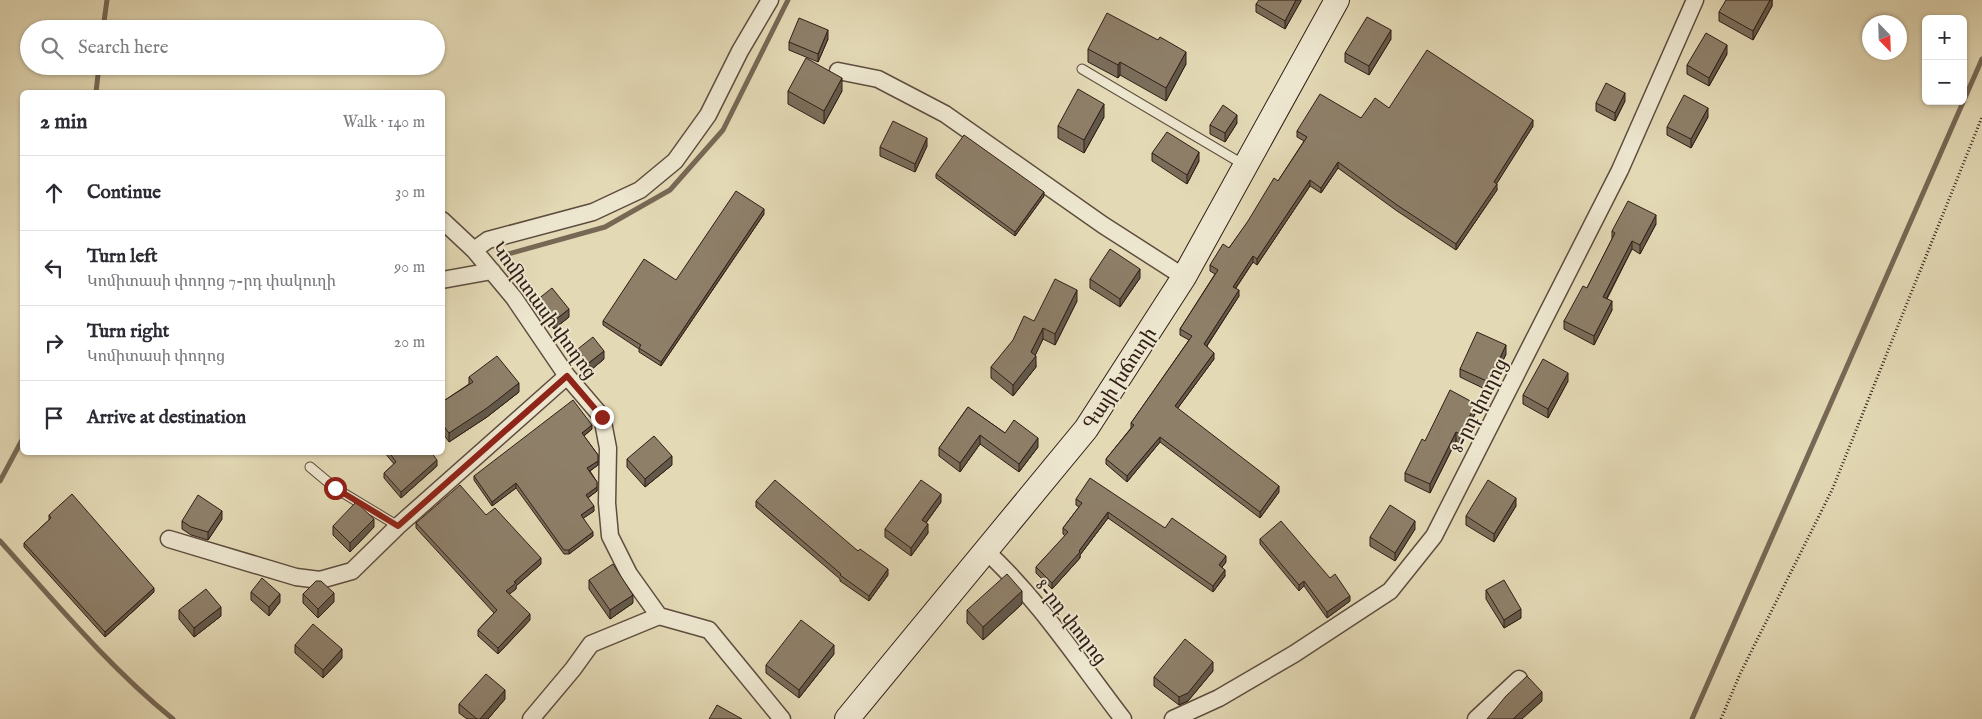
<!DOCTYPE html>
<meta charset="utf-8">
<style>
body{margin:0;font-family:"IM FELL English","Noto Serif Armenian",serif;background:#f2f2f3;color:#2b2b33}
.controls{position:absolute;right:15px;top:15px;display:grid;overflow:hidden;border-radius:8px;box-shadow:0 1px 4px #0004}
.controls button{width:45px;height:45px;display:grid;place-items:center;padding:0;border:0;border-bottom:1px solid #e1e1e2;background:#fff;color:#2b2b33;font:25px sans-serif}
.compass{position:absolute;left:1862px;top:15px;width:45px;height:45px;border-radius:50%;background:#fff;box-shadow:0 1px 4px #0004;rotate:157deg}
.stop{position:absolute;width:15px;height:15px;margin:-11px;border:4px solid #8f2418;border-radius:50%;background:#fff}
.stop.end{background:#8f2418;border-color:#fff;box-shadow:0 1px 5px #0008}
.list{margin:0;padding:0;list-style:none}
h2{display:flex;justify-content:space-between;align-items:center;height:65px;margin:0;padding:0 20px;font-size:21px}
h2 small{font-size:16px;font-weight:400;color:#7c7c81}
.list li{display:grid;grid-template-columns:32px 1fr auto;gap:15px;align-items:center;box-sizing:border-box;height:75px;padding:0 20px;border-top:1px solid #e1e1e2}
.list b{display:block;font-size:19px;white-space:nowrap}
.list p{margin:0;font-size:16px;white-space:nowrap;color:#7c7c81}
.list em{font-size:16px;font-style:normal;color:#7c7c81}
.icon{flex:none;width:28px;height:28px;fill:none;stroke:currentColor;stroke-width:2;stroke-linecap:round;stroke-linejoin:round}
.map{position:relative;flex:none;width:1982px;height:719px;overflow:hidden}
.search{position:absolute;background:#fff;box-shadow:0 1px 4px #0004;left:20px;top:20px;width:425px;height:55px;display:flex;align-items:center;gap:12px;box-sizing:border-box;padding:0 18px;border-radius:28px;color:#7c7c81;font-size:19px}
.panel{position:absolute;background:#fff;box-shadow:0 1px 4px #0004;left:20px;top:90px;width:425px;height:365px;border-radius:8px}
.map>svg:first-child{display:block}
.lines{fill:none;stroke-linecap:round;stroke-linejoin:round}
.stream{stroke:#776855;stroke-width:5}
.lane-casing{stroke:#5e4d3e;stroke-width:11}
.street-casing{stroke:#5e4d3e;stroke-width:19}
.secondary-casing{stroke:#311e16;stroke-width:26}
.path{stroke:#311e16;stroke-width:3;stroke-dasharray:1 2.5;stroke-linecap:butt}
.lane{stroke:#ede6cf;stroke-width:9}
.street{stroke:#ede6cf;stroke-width:16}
.secondary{stroke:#ede6cf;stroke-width:24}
.wall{fill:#7a6d5a;stroke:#311e16}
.shaded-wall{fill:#63594a;stroke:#311e16}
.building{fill:#8e7f69;stroke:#311e16}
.route{stroke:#8f2418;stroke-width:6}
.labels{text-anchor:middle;stroke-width:4;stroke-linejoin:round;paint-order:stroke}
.street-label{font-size:19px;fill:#311e16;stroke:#ede6cf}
</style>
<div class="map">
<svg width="1982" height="719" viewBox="0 0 1982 719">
<rect width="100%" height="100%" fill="#e3d9b5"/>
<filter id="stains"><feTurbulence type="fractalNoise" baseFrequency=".004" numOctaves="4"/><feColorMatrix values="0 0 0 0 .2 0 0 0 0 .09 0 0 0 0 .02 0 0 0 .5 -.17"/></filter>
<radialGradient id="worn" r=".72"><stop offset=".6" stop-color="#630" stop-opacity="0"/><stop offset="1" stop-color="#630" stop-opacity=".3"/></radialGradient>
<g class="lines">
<path class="stream" d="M103,29L107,0
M96,92L99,66
M508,254L605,227L670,190L723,130L788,0
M0,481L22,440
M0,541C55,602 109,667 173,719
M1692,719L1982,59"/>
<defs>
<path id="lane" d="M1082,69L1246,166
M310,467L335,488L398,526"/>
<path id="street" d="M838,71L878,79L945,114L1103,225L1184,277
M442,220L474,250L514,298L567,376L602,417L608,448L607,503L610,536L629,574L659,616L709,630L782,719
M474,250L488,240L593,212L640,190L675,161L708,115L740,51L770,0
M442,280L492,271
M169,539L296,577L320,580L352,571L398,526L567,376
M986,551C1039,600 1079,662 1123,719
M531,719L573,669L591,644L659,616
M1173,719L1219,698L1294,654L1390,591L1434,536L1620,170L1695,0
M1476,719L1519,679"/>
<path id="secondary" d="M847,719L1086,429L1184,277L1337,0"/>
</defs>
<use href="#lane" class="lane-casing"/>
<use href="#street" class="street-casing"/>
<use href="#secondary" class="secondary-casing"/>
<path class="path" d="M1721,719L1740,674L1832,490L1982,117"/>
<use href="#lane" class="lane"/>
<use href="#street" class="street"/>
<use href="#secondary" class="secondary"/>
</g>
<path class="wall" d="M1301,0L1285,29L1256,12V4Z
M1772,0V6L1753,40L1719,21V12Z
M828,39L818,62L789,50V42Z
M1391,39L1369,75L1345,62V53Z
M1158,40L1186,64L1166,101L1120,75L1118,78L1088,62V49Z
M1727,54L1709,86L1687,74V65Z
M788,91H842L824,124L788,104Z
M1625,101L1615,121L1596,111V103Z
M1389,108L1533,126L1496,184L1497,190L1456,250L1397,211L1338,168L1321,193L1310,186L1257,265L1253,262L1236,288L1239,296L1207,346L1214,359L1177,409L1279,492L1260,518L1160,442L1127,482L1106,464V459L1131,428V423L1189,340L1180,335V329L1215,274L1210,271V265L1229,248L1278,181L1304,141L1297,137V131L1361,118Z
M1104,117L1084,153L1058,138V126Z
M1708,117L1691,148L1667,135V127Z
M1237,123L1225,142L1210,134V125Z
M927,146L915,172L880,156V147Z
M1152,153L1199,161L1187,184L1152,161Z
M936,174L1044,196L1015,236L936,178Z
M764,214L661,366L639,352V349L603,325V321L676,280Z
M1656,224L1640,254L1632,249L1607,299L1612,310L1594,345L1564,329V321L1587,288L1612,239V231Z
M1140,278L1120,307L1090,288V279Z
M537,300L569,317L554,329L537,308Z
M1077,301L1055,345L1043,339L1035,355L1036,367L1013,396L991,378V367L1034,321Z
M574,352L604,359L585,375L574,361Z
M1506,354L1489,391L1460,377V369Z
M469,377L519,392L487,417L449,442L442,432V402L469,384Z
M1568,381L1548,418L1523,404V395Z
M968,407L1005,433L1038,447L1019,472L980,444L960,472L939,456V448Z
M1476,412L1460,443L1456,441L1430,493L1405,481V473L1425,441Z
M592,429L584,436L598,455V465L590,471L597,482V491L588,498L594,511L583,518L593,536L569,554H564L516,488L492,506L474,480V476Z
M384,452H431L437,466L401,498L384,478V473L394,464Z
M627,459L672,465L645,487L627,467Z
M1076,499L1165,528L1226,562L1222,567L1225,576L1213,592L1108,518L1080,555V558L1052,589L1036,573V567L1065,536L1063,534V528L1079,507L1076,505Z
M756,501L858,551L888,575L869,601L840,581V579L756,507Z
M941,502L926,523L928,533L911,556L885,537V529Z
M1516,506L1494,542L1466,525V516Z
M49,515L154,592L105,637L24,547V543L49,520Z
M486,515L541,564L516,586V589L509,594L530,620L498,654L478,636V630L494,613L416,528V523Z
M222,519L208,540L191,535L182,529V521Z
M333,526L374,527L350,552L333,535Z
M1415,529L1395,561L1370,546V537Z
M1260,539L1350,601L1327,618L1304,586L1299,591L1260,544Z
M589,580L633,603L610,619L589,589Z
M1486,590L1521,618L1504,628L1486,599Z
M251,592L280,602L269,616L251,600Z
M303,594L334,602L318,618L303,603Z
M1022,604L983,640L967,623V610Z
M179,610L221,616L194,637L179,619Z
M295,645L342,658L323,678L295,653Z
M834,654L799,698L766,673V665Z
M1213,671L1188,701L1179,705L1154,686V677Z
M505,699L488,719H467L459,713V704Z"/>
<path class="shaded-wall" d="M1296,0H1301V1L1285,29V21Z
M1770,0H1772V6L1753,40V31Z
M828,30V39L818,62V54Z
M1391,30V39L1369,75V66Z
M1727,45V54L1709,86V78Z
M1186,52V64L1166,101V88Z
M1120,62V75L1118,78V65Z
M842,78V91L824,124V111Z
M1625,93V101L1615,121V113Z
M1104,104V117L1084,153V140Z
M1708,108V117L1691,148V139Z
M1237,115V123L1225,142V133Z
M1533,120V126L1494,188V182Z
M927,138V146L915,172V164Z
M1199,152V161L1187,184V175Z
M1338,162V168L1321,193V188Z
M1310,180V186L1257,265V259Z
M1497,184V190L1456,250V244Z
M1044,192V196L1015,236V232Z
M764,209V214L661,366V362Z
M1656,215V224L1640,254V245Z
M1632,241V249L1603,305V297Z
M1253,256V262L1233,292V287Z
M1140,269V278L1120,307V299Z
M1077,290V301L1055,345V334Z
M1239,290V296L1204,350V344Z
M1612,301V310L1594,345V336Z
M569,309V317L554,329V321Z
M1043,328V339L1034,358L1036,356V367L1013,396V385L1031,352Z
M1506,345V354L1489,391V382Z
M604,351V359L585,375V366Z
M1214,353V359L1175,412V406Z
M1568,373V381L1548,418V409Z
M519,383V392L487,417L449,442V433Z
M1476,404V412L1460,443V434Z
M592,425V429L582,437V433Z
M1456,432V441L1430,493V484Z
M980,435V444L960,472V463Z
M1160,437V442L1127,482V476Z
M1038,438V447L1019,472V464Z
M672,456V465L645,487V479Z
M437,460V466L401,498V492Z
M598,461V465L587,473V468Z
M516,483V488L492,506V502Z
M1279,486V492L1260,518V512Z
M597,487V491L586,499V495Z
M941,494V502L922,528V520Z
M1516,498V506L1494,542V534Z
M594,506V511L581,520V515Z
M222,511V519L208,540V532Z
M1108,512V518L1080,555V558L1052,589V583L1079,551Z
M374,519V527L350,552V543Z
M1415,521V529L1395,561V553Z
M928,524V533L911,556V548Z
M593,532V536L569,554V550Z
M1226,556V562L1219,571V565Z
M541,558V564L516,586V589L506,597V591L514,582Z
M888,569V575L869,601V596Z
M1225,570V576L1213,592V586Z
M1304,581V586L1299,591V585Z
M154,588V592L105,637V632Z
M1022,591V604L983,640V627Z
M334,593V602L318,618V609Z
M280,594V602L269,616V607Z
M633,595V603L610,619V610Z
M1350,596V601L1327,618V612Z
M221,607V616L194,637V628Z
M1521,609V618L1504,628V620Z
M530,614V620L498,654V648Z
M834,645V654L799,698V690Z
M342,649V658L323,678V670Z
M1213,662V671L1188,701L1179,705V697Z
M505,690V699L488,719H480Z
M1542,692V701L1522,719H1513Z"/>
<path class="building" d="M1259,0H1296L1285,21L1256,4Z
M1726,0H1770L1753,31L1719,12Z
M1107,13L1158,40L1160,37L1186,52L1166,88L1120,62L1118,65L1088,49Z
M1367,17L1391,30L1369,66L1345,53Z
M799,18L828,30L818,54L789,42Z
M1706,33L1727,45L1709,78L1687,65Z
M1427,50L1533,120L1494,182L1497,184L1456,244L1397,205L1338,162L1321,188L1310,180L1257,259L1253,256L1233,287L1239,290L1204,344L1214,353L1175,406L1279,486L1260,512L1160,437L1127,476L1106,459L1134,425L1131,423L1192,336L1180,329L1218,270L1210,265L1223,244L1229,248L1248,221L1274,178L1278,181L1307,137L1297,131L1320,94L1361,118L1375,98L1389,108Z
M806,58L842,78L824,111L788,91Z
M1606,83L1625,93L1615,113L1596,103Z
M1078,89L1104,104L1084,140L1058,126Z
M1684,95L1708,108L1691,139L1667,127Z
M1223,105L1237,115L1225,133L1210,125Z
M893,121L927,138L915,164L880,147Z
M1167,132L1199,152L1187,175L1152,153Z
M964,135L1044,192L1015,232L936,174Z
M736,191L764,209L661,362L639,348L641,345L603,321L644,259L676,280Z
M1628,201L1656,215L1640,245L1632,241L1603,297L1612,301L1594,336L1564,321L1583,286L1587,288L1615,233L1612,231Z
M1110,249L1140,269L1120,299L1090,279Z
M1055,279L1077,290L1055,334L1043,328L1031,352L1036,356L1013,385L991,367L1013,340L1024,316L1034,321Z
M552,288L569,309L554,321L537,300Z
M1477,332L1506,345L1489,382L1460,369Z
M593,337L604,351L585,366L574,352Z
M497,356L519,383L487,408L449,433L442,424V402L473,382L469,377Z
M1543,359L1568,373L1548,409L1523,395Z
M1450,390L1476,404L1460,434L1456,432L1430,484L1405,473L1422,439L1425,441Z
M573,400L592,425L582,433L598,455V461L587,468L597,482V487L586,495L594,506L581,515L593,532L569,550H564L516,483L492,502L474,476Z
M968,407L1005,433L1014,420L1038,438L1019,464L980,435L960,463L939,448Z
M654,436L672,456L645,479L627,459Z
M389,452H431L437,460L401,492L384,473L396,462Z
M1090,478L1165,528L1172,518L1226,556L1219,565L1225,570L1213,586L1108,512L1079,551L1080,552L1052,583L1036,567L1068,532L1063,528L1082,503L1076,499Z
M775,480L858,551L860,549L888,569L869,596L840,575L841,574L756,501Z
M921,480L941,494L922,520L928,524L911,548L885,529Z
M1488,480L1516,498L1494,534L1466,516Z
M460,485L486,515L495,508L541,558L514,582L516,583L506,591L530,614L498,648L478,630L497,610L416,523Z
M72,494L154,588L105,632L24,543L51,518L49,515Z
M198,495L222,511L208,532L191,527L182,521Z
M356,502L374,519L350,543L333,526Z
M1390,505L1415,521L1395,553L1370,537Z
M1281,521L1330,578L1335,574L1350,596L1327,612L1304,581L1299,585L1260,539Z
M613,564L633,595L610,610L589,580Z
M1007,574L1022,591L983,627L967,610Z
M262,578L280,594L269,607L251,592Z
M1504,580L1521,609L1504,620L1486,590Z
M316,581H321L334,593L318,609L303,594Z
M206,589L221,607L194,628L179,610Z
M801,620L834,645L799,690L766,665Z
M313,624L342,649L323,670L295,645Z
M1185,639L1213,662L1188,693L1179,697L1154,677Z
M486,674L505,690L480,719H477L459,704Z
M1527,676L1542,692L1513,719H1487L1506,696Z
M717,705L742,719H709Z"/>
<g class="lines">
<path class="route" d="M335,488L398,526L567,376L602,417"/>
</g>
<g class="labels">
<g class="street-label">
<text transform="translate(545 310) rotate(54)" y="7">Կոմիտասի փողոց</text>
<text transform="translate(1119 378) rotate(-57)" y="7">Գայի խճուղի</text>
<text transform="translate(1478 405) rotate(-63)" y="7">8-րդ փողոց</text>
<text transform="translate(1072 621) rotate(52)" y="7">8-րդ փողոց</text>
</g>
</g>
<rect width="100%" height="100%" filter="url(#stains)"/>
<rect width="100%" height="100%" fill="url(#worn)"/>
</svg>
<div class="controls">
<button>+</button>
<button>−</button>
</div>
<svg class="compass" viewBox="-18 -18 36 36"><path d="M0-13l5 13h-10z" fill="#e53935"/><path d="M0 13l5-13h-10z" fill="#7c7c81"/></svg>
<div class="stop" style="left:335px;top:488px"></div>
<div class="stop end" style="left:602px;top:417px"></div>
<div class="search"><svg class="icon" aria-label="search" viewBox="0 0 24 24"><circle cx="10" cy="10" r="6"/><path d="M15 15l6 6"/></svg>Search here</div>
<section class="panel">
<h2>2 min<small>Walk · 140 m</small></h2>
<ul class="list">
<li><svg class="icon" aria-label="ahead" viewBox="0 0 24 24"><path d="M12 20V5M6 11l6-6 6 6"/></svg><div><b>Continue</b></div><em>30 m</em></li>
<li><svg class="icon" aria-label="left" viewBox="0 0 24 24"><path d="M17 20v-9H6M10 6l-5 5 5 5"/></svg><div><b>Turn left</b><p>Կոմիտասի փողոց 7-րդ փակուղի</p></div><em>90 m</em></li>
<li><svg class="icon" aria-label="right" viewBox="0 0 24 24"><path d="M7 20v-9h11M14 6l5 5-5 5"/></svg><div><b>Turn right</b><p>Կոմիտասի փողոց</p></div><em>20 m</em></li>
<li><svg class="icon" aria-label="arrive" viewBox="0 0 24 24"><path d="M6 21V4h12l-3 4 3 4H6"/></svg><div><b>Arrive at destination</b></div></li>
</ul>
</section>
</div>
